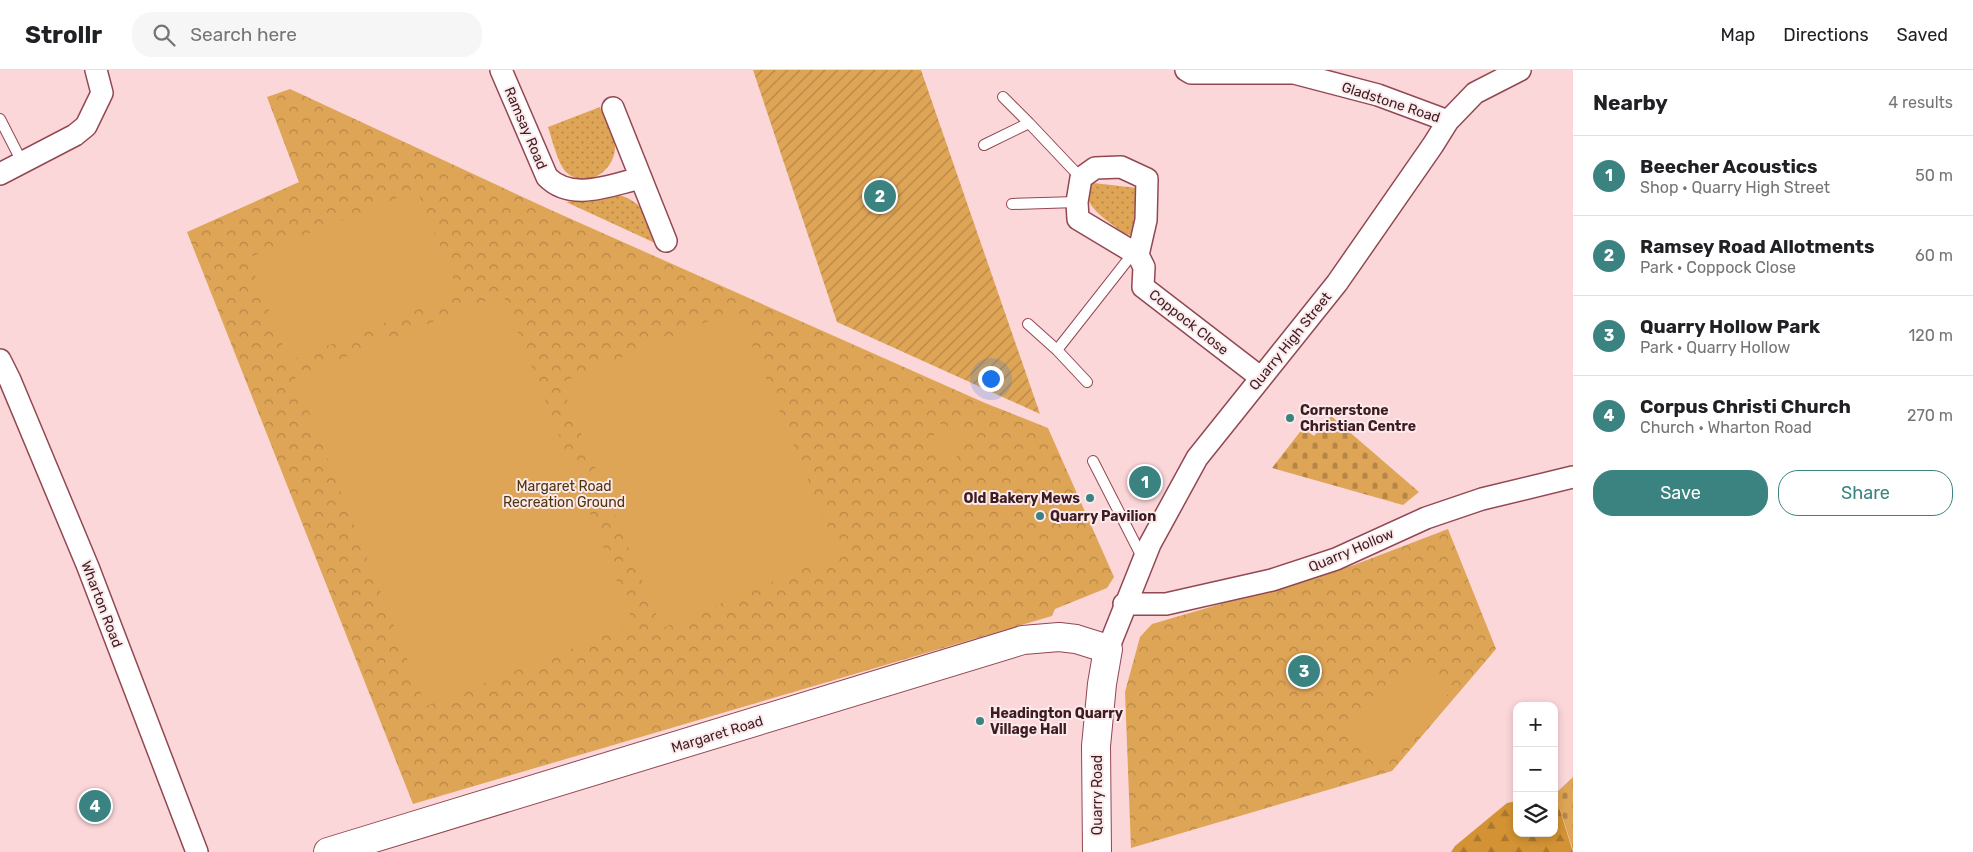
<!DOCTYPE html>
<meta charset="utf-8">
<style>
body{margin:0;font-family:Rubik,sans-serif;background:#f6f6f6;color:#202124}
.controls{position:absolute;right:15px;bottom:15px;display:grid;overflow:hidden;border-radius:10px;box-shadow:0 2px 8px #0003}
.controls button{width:45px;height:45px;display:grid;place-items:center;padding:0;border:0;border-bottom:1px solid #e0e0e0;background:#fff;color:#202124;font:25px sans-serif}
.you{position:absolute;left:990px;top:308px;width:18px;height:18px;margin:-12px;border:4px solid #fff;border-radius:50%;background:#1a73e8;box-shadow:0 0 0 8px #1a73e833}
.badge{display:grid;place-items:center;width:32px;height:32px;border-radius:50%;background:#3b8381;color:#fff;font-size:16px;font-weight:700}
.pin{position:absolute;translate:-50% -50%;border:2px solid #fff;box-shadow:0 1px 5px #0006}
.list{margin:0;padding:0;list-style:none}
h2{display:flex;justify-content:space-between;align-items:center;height:65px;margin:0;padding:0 20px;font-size:21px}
h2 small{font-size:16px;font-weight:400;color:#757577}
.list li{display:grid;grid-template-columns:32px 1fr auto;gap:15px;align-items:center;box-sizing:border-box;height:80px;padding:0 20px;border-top:1px solid #e0e0e0}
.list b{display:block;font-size:19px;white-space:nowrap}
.list p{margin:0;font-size:16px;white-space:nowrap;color:#757577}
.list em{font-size:16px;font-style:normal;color:#757577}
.actions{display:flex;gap:10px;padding:15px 20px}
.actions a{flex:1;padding:11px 0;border:1px solid #3b8381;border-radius:20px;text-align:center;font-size:18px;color:#3b8381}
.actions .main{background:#3b8381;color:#fff}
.icon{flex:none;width:28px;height:28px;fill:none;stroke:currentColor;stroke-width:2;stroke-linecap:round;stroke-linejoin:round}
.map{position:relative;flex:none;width:1573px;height:782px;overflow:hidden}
header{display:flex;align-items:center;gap:30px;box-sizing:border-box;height:70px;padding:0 25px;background:#fff;border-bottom:1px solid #e0e0e0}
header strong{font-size:24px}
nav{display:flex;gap:28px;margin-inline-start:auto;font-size:18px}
.search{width:350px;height:45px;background:#f6f6f6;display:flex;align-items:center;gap:12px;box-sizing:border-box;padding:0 18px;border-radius:20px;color:#757577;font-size:19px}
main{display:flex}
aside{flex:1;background:#fff}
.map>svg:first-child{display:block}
.grass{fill:url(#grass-dots)}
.forest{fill:url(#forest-firs)}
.cemetery{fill:url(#cemetery-stones)}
.park{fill:url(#park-crowns)}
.garden{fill:url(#garden-furrows)}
.pitch{fill:#dfa556}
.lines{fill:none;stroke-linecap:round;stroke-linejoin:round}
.lane-casing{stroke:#924852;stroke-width:12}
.street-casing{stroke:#924852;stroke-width:24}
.secondary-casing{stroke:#924852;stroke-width:30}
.lane{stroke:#fff;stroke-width:10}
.street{stroke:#fff;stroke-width:21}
.secondary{stroke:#fff;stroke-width:28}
.poi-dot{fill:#3b8381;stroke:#fce9eb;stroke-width:2}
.labels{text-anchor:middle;stroke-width:4;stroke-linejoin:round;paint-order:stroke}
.street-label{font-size:14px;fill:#3d1d21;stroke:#fce9eb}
.poi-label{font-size:14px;font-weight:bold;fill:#3d1d21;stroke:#fce9eb;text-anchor:start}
.park-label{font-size:14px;fill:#4f350d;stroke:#fce9eb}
</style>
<header>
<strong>Strollr</strong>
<div class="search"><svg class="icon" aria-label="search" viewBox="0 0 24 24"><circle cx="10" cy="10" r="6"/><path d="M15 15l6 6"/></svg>Search here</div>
<nav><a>Map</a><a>Directions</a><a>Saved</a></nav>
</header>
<main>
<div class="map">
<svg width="1573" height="782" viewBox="0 0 1573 782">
<defs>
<pattern id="grass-dots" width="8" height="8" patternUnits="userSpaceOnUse" patternTransform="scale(1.25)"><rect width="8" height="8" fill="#dfa556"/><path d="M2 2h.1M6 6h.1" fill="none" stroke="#b68647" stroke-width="1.8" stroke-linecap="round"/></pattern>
<pattern id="forest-firs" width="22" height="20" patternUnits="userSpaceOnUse" patternTransform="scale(1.25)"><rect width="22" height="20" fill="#d39334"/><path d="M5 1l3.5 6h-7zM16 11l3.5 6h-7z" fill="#ac772c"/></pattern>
<pattern id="cemetery-stones" width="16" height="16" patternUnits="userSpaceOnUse" patternTransform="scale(1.25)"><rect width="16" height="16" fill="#dfa556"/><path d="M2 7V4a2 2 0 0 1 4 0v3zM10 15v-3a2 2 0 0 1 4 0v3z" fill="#b68647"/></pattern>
<pattern id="park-crowns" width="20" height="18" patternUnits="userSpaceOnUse" patternTransform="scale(1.25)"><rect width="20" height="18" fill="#dfa556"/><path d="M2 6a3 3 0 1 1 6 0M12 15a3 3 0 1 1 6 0" fill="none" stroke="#b68647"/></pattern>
<pattern id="garden-furrows" width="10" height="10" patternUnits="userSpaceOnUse" patternTransform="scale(1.25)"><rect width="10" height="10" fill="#dfa556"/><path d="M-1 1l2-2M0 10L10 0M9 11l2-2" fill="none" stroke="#b68647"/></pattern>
</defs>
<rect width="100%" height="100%" fill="#fbd7da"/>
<path class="grass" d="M600,37C604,47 614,66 615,76C616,100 587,120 567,103C558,95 552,69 548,57Z
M1094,113L1137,118L1135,161L1130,165L1124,164C1109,151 1082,137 1087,116Z
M617,124C646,134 648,145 655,173L566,132H585Z"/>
<path class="forest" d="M1555,724L1573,782H1451L1455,776L1507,733L1517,731V763H1554Z"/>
<path class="cemetery" d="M1331,346L1419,422L1403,435L1272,398L1303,358L1314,366Z
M1573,707V780L1555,724Z"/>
<path class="park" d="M290,19L553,141L985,333L1048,358L1114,507L1107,518L1055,539L1052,546L413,734L187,162L299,112L267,27Z
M1448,459L1496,579L1392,701L1131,778L1125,622L1140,567L1152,554L1354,495Z"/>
<path class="garden" d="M753,0H921L1040,344L837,252Z"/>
<path class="pitch" d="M417,120L459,223L289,291L248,188Z
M503,224L634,554L426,636L295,307Z
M737,239L839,484L662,558L560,313Z
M939,353L966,365L954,393L927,381Z
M1418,586L1453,619L1378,697L1344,664Z"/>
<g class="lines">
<defs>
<path id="lane" d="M1003,27L1029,53
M0,49L22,92
M984,75L1029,53L1081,108
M1012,134L1077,132
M1028,254L1057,280
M1087,312L1057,280L1134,182
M1093,391L1143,489"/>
<path id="street" d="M501,0L547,107C572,132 610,115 641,108
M1186,0L1191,3H1294L1378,25L1448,51
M613,38L666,171
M0,104L75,65L86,56L102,23L96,0
M1138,185L1146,150L1147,109L1121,97L1095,98L1081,108L1077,132L1078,149L1138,185L1144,197L1143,217L1260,307
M0,290L10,310L88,497L197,782
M1124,534H1166L1272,510L1336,489L1426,448L1482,429L1573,407
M1108,579L1150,474L1197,388L1337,213L1433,75L1448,51L1475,23L1520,0"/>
<path id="secondary" d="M328,782L1023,570L1059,567L1076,569L1108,579L1102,614L1096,676L1097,782"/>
</defs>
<use href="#lane" class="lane-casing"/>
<use href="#street" class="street-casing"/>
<use href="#secondary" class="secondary-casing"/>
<use href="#lane" class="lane"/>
<use href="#street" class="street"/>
<use href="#secondary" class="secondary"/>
</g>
<g class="poi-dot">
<circle cx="1290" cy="348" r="5"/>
<circle cx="1090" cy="428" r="5"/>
<circle cx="1040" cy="446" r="5"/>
<circle cx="980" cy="651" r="5"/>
</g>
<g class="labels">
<g class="street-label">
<text transform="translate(1391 32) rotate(18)" y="5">Gladstone Road</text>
<text transform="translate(526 58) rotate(67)" y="5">Ramsay Road</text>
<text transform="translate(1189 252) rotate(38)" y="5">Coppock Close</text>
<text transform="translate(1290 271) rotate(-51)" y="5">Quarry High Street</text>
<text transform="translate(1351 480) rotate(-23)" y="5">Quarry Hollow</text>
<text transform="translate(102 534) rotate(69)" y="5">Wharton Road</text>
<text transform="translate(717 664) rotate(-17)" y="5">Margaret Road</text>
<text transform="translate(1097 725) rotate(-90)" y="5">Quarry Road</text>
</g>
<g class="poi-label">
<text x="1300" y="345">Cornerstone<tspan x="1300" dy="16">Christian Centre</tspan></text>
<text x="1080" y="433" text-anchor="end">Old Bakery Mews</text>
<text x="1050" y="451">Quarry Pavilion</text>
<text x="990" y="648">Headington Quarry<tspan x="990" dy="16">Village Hall</tspan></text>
</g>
<g class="park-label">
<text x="564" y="421">Margaret Road<tspan x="564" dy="16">Recreation Ground</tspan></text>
</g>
</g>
</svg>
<div class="controls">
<button>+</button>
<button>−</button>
<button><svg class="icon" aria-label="layers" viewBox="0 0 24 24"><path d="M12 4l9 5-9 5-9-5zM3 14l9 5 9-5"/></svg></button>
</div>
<div class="you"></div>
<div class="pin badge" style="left:1145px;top:412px">1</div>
<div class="pin badge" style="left:880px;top:126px">2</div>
<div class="pin badge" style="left:1304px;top:601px">3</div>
<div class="pin badge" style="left:95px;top:736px">4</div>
</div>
<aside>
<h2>Nearby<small>4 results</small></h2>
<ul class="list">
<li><span class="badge">1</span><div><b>Beecher Acoustics</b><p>Shop · Quarry High Street</p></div><em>50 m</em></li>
<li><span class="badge">2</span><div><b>Ramsey Road Allotments</b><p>Park · Coppock Close</p></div><em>60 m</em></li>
<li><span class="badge">3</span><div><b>Quarry Hollow Park</b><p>Park · Quarry Hollow</p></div><em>120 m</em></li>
<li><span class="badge">4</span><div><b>Corpus Christi Church</b><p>Church · Wharton Road</p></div><em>270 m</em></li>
</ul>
<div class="actions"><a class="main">Save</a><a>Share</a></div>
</aside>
</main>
